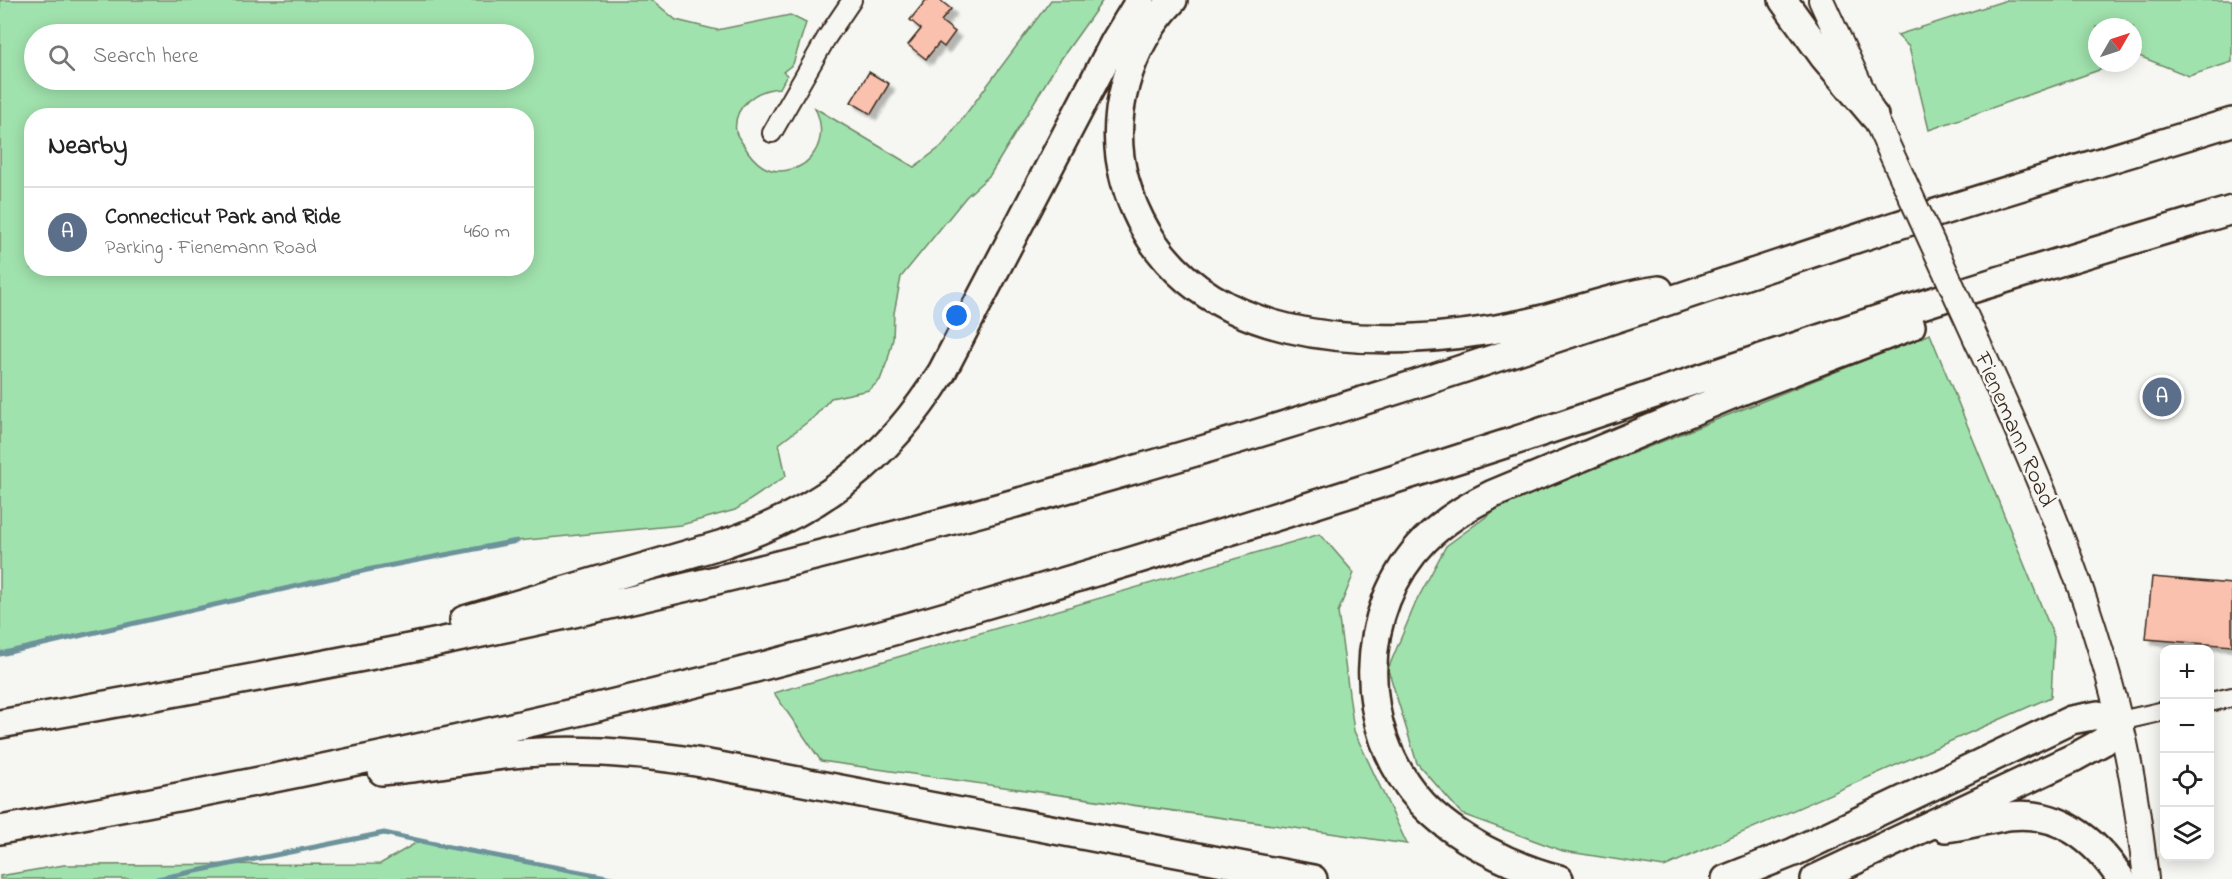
<!DOCTYPE html>
<meta charset="utf-8">
<style>
body{margin:0;font-family:"Indie Flower",sans-serif;background:#f2f2f2;color:#222}
.controls{position:absolute;right:18px;bottom:18px;display:grid;overflow:hidden;border-radius:12px;box-shadow:0 3px 15px #0003}
.controls button{width:54px;height:54px;display:grid;place-items:center;padding:0;border:0;border-bottom:2px solid #e0e0e0;background:#fff;color:#222;font:30px sans-serif}
.compass{position:absolute;left:2088px;top:18px;width:54px;height:54px;border-radius:50%;background:#fff;box-shadow:0 3px 15px #0003;rotate:51deg}
.you{position:absolute;left:957px;top:316px;width:21px;height:21px;margin:-15px;border:4px solid #fff;border-radius:50%;background:#1a73e8;box-shadow:0 0 0 9px #1a73e833}
.badge{display:grid;place-items:center;width:39px;height:39px;border-radius:50%;background:#b45309;color:#fff;font-size:20px;font-weight:700}
.pin{position:absolute;translate:-50% -50%;border:3px solid #fff;box-shadow:0 2px 6px #0006}
.list{margin:0;padding:0;list-style:none}
h2{display:flex;justify-content:space-between;align-items:center;height:78px;margin:0;padding:0 24px;font-size:26px}
h2 small{font-size:20px;font-weight:400;color:#767676}
.list li{display:grid;grid-template-columns:39px 1fr auto;gap:18px;align-items:center;box-sizing:border-box;height:90px;padding:0 24px;border-top:2px solid #e0e0e0}
.list b{display:block;font-size:22px;white-space:nowrap}
.list p{margin:0;font-size:20px;white-space:nowrap;color:#767676}
.list em{font-size:20px;font-style:normal;color:#767676}
.icon{flex:none;width:33px;height:33px;fill:none;stroke:currentColor;stroke-width:2;stroke-linecap:round;stroke-linejoin:round}
.map{position:relative;flex:none;width:2232px;height:879px;overflow:hidden}
.search{position:absolute;background:#fff;box-shadow:0 3px 15px #0003;left:24px;top:24px;width:510px;height:66px;display:flex;align-items:center;gap:15px;box-sizing:border-box;padding:0 21px;border-radius:33px;color:#767676;font-size:22px}
.panel{position:absolute;background:#fff;box-shadow:0 3px 15px #0003;left:24px;top:108px;width:510px;height:168px;border-radius:24px}
.map>svg:first-child{display:block}
.green{fill:#a0e2ad;stroke:#6e8666;stroke-width:1.5;fill-rule:evenodd}
.lines{fill:none;stroke-linecap:round;stroke-linejoin:round}
.stream{stroke:#6c929a;stroke-width:5}
.building{fill:#f9c1ae;stroke:#3b2a1e;stroke-width:1.5;filter:url(#shadow)}
.minor-casing{stroke:#3b2a1e;stroke-width:22}
.major-casing{stroke:#3b2a1e;stroke-width:28}
.highway-casing{stroke:#3b2a1e;stroke-width:32}
.minor{stroke:#f6f6f2;stroke-width:18}
.major{stroke:#f6f6f2;stroke-width:24}
.highway{stroke:#f6f6f2;stroke-width:27}
.major-bridge-casing{stroke:#3b2a1e;stroke-width:28;stroke-linecap:butt}
.major-bridge{stroke:#f6f6f2;stroke-width:24}
.labels{text-anchor:middle;stroke-width:5;stroke-linejoin:round;paint-order:stroke}
.street-label{font-size:24px;fill:#3b2a1e;stroke:#f6f6f2}
</style>
<div class="map">
<svg width="2232" height="879" viewBox="0 0 2232 879">
<defs>
<filter id="shadow"><feDropShadow dx="5.5" dy="5.5" stdDeviation="1.5" flood-color="#0004"/></filter>
</defs>
<rect width="100%" height="100%" fill="#f6f6f2"/>
<filter id="ink" filterUnits="userSpaceOnUse"><feTurbulence type="fractalNoise" baseFrequency=".0167" numOctaves="2"/><feDisplacementMap in="SourceGraphic" scale="12" xChannelSelector="R" yChannelSelector="G"/><feConvolveMatrix kernelMatrix="1 2 1 2 8 2 1 2 1" color-interpolation-filters="sRGB"/></filter>
<g filter="url(#ink)">
<path class="green" d="M0,0H652L676,20L717,30L790,15L806,23L793,64L783,72L787,75L780,88C757,89 732,106 736,132C737,136 741,141 743,144C754,163 768,176 792,169C801,167 809,161 814,153C823,139 822,123 815,108L914,167L942,146L1051,0H1103L1056,66L990,175L966,197L901,277L894,313L893,339L888,359L880,380L869,390L831,398L814,417L779,444L786,476L735,510L681,525L517,541L367,570L0,654ZM34,34H524V80H34ZM32,116H526V268H32Z
M2007,0H2232V62L2189,76L2139,56L2133,58V27H2097V63H2119L1929,130L1909,47L1897,35Z
M1930,334L2054,637L2051,697L1664,867L1563,851L1462,814L1417,763L1388,669L1416,602L1446,546L1501,506Z
M1320,534L1354,573L1338,612L1354,731L1407,844L821,761L774,693Z
M421,840L616,879H0V876L64,865L380,864Z"/>
<g class="lines">
<path class="stream" d="M0,654L367,570L517,541
M157,879L384,833L444,846L617,879"/>
</g>
<path class="building" d="M926,0H940L951,9L941,21L955,32L944,47L939,43L926,59L908,45L921,29L910,20Z
M869,72L889,84L871,114L851,102Z
M2152,577L2232,584V646L2146,639Z"/>
<g class="lines">
<defs>
<path id="minor" d="M772,133L827,37L852,0
M2210,702L2232,697
M2120,721L2164,711"/>
<path id="major" d="M1821,0L1903,179
M1978,343C2034,465 2089,590 2120,722C2133,773 2140,826 2146,879"/>
<path id="highway" d="M1173,0C1128,46 1107,118 1125,181C1174,353 1379,354 1523,324C1569,314 1613,296 1659,290
M1783,0L1824,57L1874,116
M464,620L723,544C822,511 887,460 942,372L1115,41L1140,0
M0,724C145,698 290,672 434,643C662,596 888,540 1112,476C1358,407 1600,323 1843,243C1972,200 2102,162 2232,122
M382,771C429,768 475,757 523,753C587,748 651,754 714,765L1313,879
M1945,828C1967,826 1988,819 2009,816C2058,810 2096,840 2121,879
M0,830C332,771 664,699 988,604C1163,553 1337,498 1511,442C1651,396 1791,347 1931,302C2031,270 2132,240 2232,210
M1559,879C1512,867 1454,838 1421,802C1355,730 1357,609 1425,540C1445,520 1468,506 1493,494L1741,391L1911,326
M1726,879L1794,852L2071,720L2098,715L2120,721L2104,741L2075,757L1815,879"/>
</defs>
<use href="#minor" class="minor-casing"/>
<use href="#major" class="major-casing"/>
<use href="#highway" class="highway-casing"/>
<use href="#minor" class="minor"/>
<use href="#major" class="major"/>
<use href="#highway" class="highway"/>
<defs>
<path id="major-bridge" d="M1903,179L1978,343"/>
</defs>
<use href="#major-bridge" class="major-bridge-casing"/>
<use href="#major-bridge" class="major-bridge"/>
</g>
</g>
<g class="labels">
<g class="street-label">
<text transform="translate(2016 429) rotate(66)" y="8">Fienemann Road</text>
</g>
</g>
</svg>
<div class="controls">
<button>+</button>
<button>−</button>
<button><svg class="icon" aria-label="locate" viewBox="0 0 24 24"><circle cx="12" cy="12" r="6"/><path d="M12 2v4M12 18v4M2 12h4M18 12h4"/></svg></button>
<button><svg class="icon" aria-label="layers" viewBox="0 0 24 24"><path d="M12 4l9 5-9 5-9-5zM3 14l9 5 9-5"/></svg></button>
</div>
<svg class="compass" viewBox="-18 -18 36 36"><path d="M0-13l5 13h-10z" fill="#e53935"/><path d="M0 13l5-13h-10z" fill="#767676"/></svg>
<div class="you"></div>
<div class="pin badge" style="left:2162px;top:397px;background:#5c6f8a">A</div>
<div class="search"><svg class="icon" aria-label="search" viewBox="0 0 24 24"><circle cx="10" cy="10" r="6"/><path d="M15 15l6 6"/></svg>Search here</div>
<section class="panel">
<h2>Nearby<small></small></h2>
<ul class="list">
<li><span class="badge" style="background:#5c6f8a">A</span><div><b>Connecticut Park and Ride</b><p>Parking · Fienemann Road</p></div><em>460 m</em></li>
</ul>
</section>
</div>
